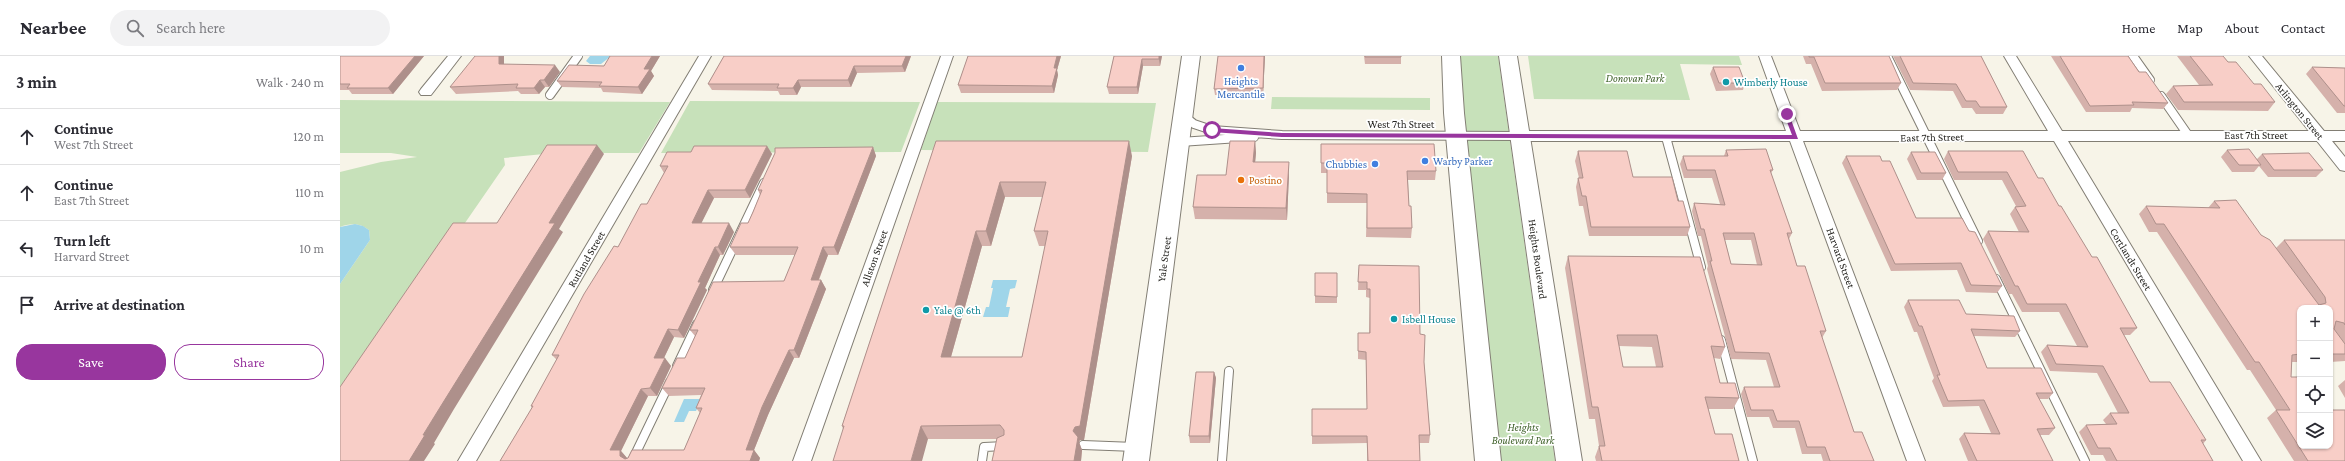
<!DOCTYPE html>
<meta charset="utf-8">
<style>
body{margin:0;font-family:"Crimson Pro",serif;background:#f2f2f3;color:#2b2b33}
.controls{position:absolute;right:12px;bottom:12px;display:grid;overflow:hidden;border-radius:8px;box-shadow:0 1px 3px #0004}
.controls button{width:36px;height:36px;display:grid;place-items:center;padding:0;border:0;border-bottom:1px solid #e1e1e2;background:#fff;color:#2b2b33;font:20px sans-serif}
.stop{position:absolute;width:12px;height:12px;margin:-9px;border:3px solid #98369e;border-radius:50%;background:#fff}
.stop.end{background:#98369e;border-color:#fff;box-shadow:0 1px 4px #0008}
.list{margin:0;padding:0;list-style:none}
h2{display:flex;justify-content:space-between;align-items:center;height:52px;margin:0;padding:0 16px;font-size:17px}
h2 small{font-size:13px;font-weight:400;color:#7c7c81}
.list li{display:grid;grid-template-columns:26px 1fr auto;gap:12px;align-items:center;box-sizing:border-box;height:56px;padding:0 16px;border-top:1px solid #e1e1e2}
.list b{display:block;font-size:15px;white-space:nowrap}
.list p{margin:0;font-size:13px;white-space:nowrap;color:#7c7c81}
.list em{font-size:13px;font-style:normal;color:#7c7c81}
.actions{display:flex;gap:8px;padding:12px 16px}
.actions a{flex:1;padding:9px 0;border:1px solid #98369e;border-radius:16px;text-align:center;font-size:14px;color:#98369e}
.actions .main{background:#98369e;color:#fff}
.icon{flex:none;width:22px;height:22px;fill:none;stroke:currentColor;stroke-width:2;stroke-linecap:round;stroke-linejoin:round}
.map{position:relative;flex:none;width:2005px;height:405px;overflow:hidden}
header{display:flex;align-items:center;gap:24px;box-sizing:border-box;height:56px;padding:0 20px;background:#fff;border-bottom:1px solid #e1e1e2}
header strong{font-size:19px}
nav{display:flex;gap:22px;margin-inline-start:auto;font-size:14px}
.search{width:280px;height:36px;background:#f2f2f3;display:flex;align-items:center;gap:10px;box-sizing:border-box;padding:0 14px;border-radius:22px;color:#7c7c81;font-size:15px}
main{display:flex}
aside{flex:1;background:#fff}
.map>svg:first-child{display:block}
.green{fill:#c7e1ba}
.water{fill:#9fd5e9}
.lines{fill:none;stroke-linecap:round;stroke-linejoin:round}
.lane-casing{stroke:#827e74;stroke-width:10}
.street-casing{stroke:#827e74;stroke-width:2}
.secondary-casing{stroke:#827e74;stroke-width:2}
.lane{stroke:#fff;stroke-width:8}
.street{fill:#fff;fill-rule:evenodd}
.secondary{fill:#fff;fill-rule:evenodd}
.wall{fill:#d5b1ab;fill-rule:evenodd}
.shaded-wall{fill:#ae908b}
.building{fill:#f8cec7;stroke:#ae908b;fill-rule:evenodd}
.route{fill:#98369e}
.shop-dot{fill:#3f7fe0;stroke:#fff;stroke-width:1.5}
.culture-dot{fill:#0f9aa8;stroke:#fff;stroke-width:1.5}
.food-dot{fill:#e8710a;stroke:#fff;stroke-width:1.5}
.labels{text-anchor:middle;stroke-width:3.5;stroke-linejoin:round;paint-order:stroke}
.park-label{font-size:11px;font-style:italic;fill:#40622b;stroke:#fff}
.shop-label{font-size:11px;fill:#366cbe;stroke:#fff}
.culture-label{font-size:11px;fill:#0d838f;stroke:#fff;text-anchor:start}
.street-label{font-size:11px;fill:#282723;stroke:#fff}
.food-label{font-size:11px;fill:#c56008;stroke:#fff;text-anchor:start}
</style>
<header>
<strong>Nearbee</strong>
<div class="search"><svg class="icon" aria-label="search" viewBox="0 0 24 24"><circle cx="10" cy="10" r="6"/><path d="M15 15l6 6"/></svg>Search here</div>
<nav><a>Home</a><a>Map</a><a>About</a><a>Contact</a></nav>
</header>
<main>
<aside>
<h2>3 min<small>Walk · 240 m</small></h2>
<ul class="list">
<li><svg class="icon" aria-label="ahead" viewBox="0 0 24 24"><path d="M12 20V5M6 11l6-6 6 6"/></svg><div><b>Continue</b><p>West 7th Street</p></div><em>120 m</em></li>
<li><svg class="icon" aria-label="ahead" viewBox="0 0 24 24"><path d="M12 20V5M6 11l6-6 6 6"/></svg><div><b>Continue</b><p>East 7th Street</p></div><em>110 m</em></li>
<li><svg class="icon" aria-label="left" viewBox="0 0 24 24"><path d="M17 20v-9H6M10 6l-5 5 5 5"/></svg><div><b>Turn left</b><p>Harvard Street</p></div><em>10 m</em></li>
<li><svg class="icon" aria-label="arrive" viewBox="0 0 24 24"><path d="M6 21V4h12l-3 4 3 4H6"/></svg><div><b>Arrive at destination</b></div></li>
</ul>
<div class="actions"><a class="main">Save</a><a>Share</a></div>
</aside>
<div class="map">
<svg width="2005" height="405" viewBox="0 0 2005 405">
<rect width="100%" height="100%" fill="#f7f4e8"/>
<path class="green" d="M1118,0H1158L1215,405H1158Z
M1188,0H1399L1402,9L1340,8L1350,44L1194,43Z
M932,41L1090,42V54L931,53Z
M0,44L330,46L299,97H214L164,102L165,109L0,348V228L30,184L29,174C20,167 10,167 0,171V116L41,106L77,101L51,97H0Z
M350,45L580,46L561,96L321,97Z
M597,46L816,47L808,96L581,94Z"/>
<path class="water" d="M250,0H271L261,8H250L246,5Z
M15,168L23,170L29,174L30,184L0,228V171Z
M653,224H677L675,232L670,233L666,251H670L668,261H643L646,251H649L653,232H651Z
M344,343H362L356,355H349L344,366H334Z"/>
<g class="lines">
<defs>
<path id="lane" d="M1547,0L1638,185
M1793,0L1810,24
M210,39L238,0
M1821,40L1848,79
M844,60L854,68L872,74L942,79L1180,80
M1326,81L1361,211
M840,86L914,81
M1656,223L1745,405
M373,234L424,127
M1381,284L1413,405
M337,310L357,268
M743,389L795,391
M292,405L330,326
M642,405L644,391L665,390
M882,405L889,315"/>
<path id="street" d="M108,0H121L91,39H81L79,36L81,33Z
M359,0H371L136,405H118Z
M601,0H613L471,405H453Z
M1419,0H1431L1460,75H1708L1664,0H1676L1722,75H1969L1909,0H1922L1984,75H2005V85H1992L2005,101V115L2000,114L1977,85H1728L1921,405H1903L1714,85H1463L1585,405H1567L1450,85H1180L1173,80L1180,75H1446Z"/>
<path id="secondary" d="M842,0H860L809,405H783Z
M1102,0H1120L1124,57L1161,405H1135L1104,57Z
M1159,0H1177L1242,405H1216Z"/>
</defs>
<use href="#lane" class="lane-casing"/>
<use href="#street" class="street-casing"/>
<use href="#secondary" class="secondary-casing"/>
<use href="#lane" class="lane"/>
<use href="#street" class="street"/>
<use href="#secondary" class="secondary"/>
</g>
<path class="wall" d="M0,0H84L53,38H12L9,34H0Z
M270,0H320L311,15L314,20L302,38L263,36L261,32L222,31L217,25L264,10Z
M384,0H571L565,16L517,17L511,31H461L457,39H440L438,35L372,34L368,28Z
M628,0H721L717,14L718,19L714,37H621L618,29Z
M774,0H822L820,10H803L798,38H769L767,31Z
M878,0H925L923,39H875L874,33Z
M1024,0H1061V8H1025Z
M1463,0H1549L1561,27L1557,34L1482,35L1471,8H1466Z
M1553,0H1641L1667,51L1663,58H1636L1632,52H1622L1613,35L1570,34Z
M1711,0H1788L1799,16L1828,47L1823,53L1792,52L1790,56H1746Z
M1837,0H1883L1888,6L1935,46L1928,55L1838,54L1826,38L1833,30L1859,29Z
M164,8L220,16L209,31H205L199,38H181L178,35L116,38L110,31Z
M1373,11L1405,27L1403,34L1376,35L1370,18Z
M1972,11L2005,12V57H1997L1966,18Z
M596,85L792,100L744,384H740L739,386L742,394L741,405H652L657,383H588L503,373L502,370ZM665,141H703L694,175L699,190H705L682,301H611L642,190H651Z
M915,85L916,97L915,106L949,118L947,164L855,163L853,151L886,119Z
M981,88L1096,115L1095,124H1068L1069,150L1072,172L1071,182L1026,181L1027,147H987V117H981Z
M427,90L432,98L410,142H374L361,167L394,176L383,199H380L365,232L367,234L344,282L334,281L324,302L331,310L317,340H308L281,395L287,402L344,394L360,357L356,352L361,339L329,340L322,332L345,302L355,280L350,274L444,225L455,199H396L390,191L408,167L420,139L418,134L533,91L536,100L498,199H488L479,224H481L486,233L459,302H454L428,359L414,394L420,402L419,405H160L192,352L191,350L217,304L212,299L278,191L307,148L324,117L320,110L351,96Z
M1386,94L1433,114L1431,117L1452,177L1449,183L1457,210L1486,275L1482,282L1514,376L1534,405H1483L1481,398H1462L1455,372H1433L1429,361H1407L1401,338L1404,331H1434L1426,304L1391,303L1367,213L1368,210L1361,180H1358L1352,155L1354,147L1380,148L1372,122H1344L1340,108L1343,100H1384ZM1385,184H1411L1417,209L1391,208Z
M1887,94L1917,103L1922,98L1983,114L1976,121H1928L1919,110L1914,116H1892L1881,101Z
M1238,95L1293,121L1338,145L1350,171L1347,180H1249L1243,150H1239L1236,131L1238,122H1239L1235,105Z
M1608,95L1698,122L1719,150L1797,272L1790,279H1784L1810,326L1866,384L1863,388L1873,405H1766L1763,399H1751L1739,376L1746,369L1766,368L1763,364L1770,357H1778L1757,317L1710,315L1701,296L1707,289L1737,290L1719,256H1682L1672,238H1669L1643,183L1648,175L1679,176L1670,158L1675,151L1676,150L1662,124H1614L1604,103Z
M1571,96L1606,117L1602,124H1577L1567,103Z
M1506,100L1542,105L1576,162L1629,175L1662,230L1657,237L1626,236L1617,214L1551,215L1502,107Z
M1874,145L1921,179L1936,192L1944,184H2005V305L1990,306V252H1960V306H1952L1951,321L2005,405H1954L1927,362L1936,354L1910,314H1907L1817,176H1809L1799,158L1806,150L1868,152Z
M1228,200L1385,291L1380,303L1374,302L1380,327L1399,342L1393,353H1368L1375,378L1399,405H1256L1255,401L1259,390L1255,363H1249L1225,212ZM1279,290L1312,291L1316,311H1283Z
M1019,209L1080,278L1084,306L1090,379L1089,387H1079L1080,405H1027V387L972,388V380L1027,353L1026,304L1018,303V295L1029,277L1030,242L1026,241V234H1018Z
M997,217V247H975V240Z
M1568,244L1626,258L1680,275L1675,281L1634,280L1647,312L1713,337L1708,343H1699L1715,372L1709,379H1700L1713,405H1628L1619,383L1624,377H1651L1639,350L1603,351L1592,325L1594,322L1577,276H1574L1564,251Z
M874,316L876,322L870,387H850L849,380Z
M2005,324V342L1998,330Z"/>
<path class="shaded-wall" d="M75,0H84L53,38L48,32Z
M159,0H164V14L159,8Z
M312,0H320L311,15L314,20L302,38L298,31L304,13Z
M566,0H571L565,16L562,10Z
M717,0H721L717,14L718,19L714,37L712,30L714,12Z
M819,0H822L820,10L819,3Z
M924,0H925L923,39V32Z
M802,3L803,10L798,38L797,31Z
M215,9L220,16L209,31L204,24Z
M514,10L517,17L511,31L508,24Z
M200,24L205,31L199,38L194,32Z
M458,24L461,31L457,39L453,32Z
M789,85L792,100L744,384H740L739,386L742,394L741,405H734L733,375Z
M915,85L916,97L914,118L913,106Z
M257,89L264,98L219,173L223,176L114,353L94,387L95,388L84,405H69L83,379L209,167Z
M427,90L432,98L410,142L405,134Z
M533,91L536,100L498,199L494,191Z
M949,106V118L947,164L946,152Z
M660,126L665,141L651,190L646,175Z
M368,134L374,142L357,176L352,167Z
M389,167L394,176L383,199L378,191Z
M636,175L642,190L607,315L601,301Z
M375,191L380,199L365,232L367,234L344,282L338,274L358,226Z
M483,191L488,199L475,233L471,224Z
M481,224L486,233L459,302L454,294Z
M328,273L334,281L320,310L314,302Z
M449,294L454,302L428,359L414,394L420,402L419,405H410L406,394L422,351Z
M325,302L331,310L317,340L310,332Z
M874,316L876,322L870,387L869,380Z
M301,333L308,340L281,395L287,402V405L270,394Z
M581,370L588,383L582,405H571Z"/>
<path class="building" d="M0,0H75L48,32H7L10,28H0Z
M135,0H159V8L215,9L204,24H200L194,32H176L178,28L110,31Z
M270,0H312L304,13H310L298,31L259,30L262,26L217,25L229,9L264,10Z
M384,0H566L562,10H514L508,24H458L453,32H437L439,28H368Z
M628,0H717L714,12H717L712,30L618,29Z
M774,0H819V3H802L797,31H767Z
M878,0H924L923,32L874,33Z
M1025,0H1061V1H1025Z
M1469,0H1549L1561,27H1485L1474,1H1469Z
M1560,0H1641L1667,51H1640L1636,45H1626L1616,28L1573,27Z
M1720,0H1788L1799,16H1806L1828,47L1792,46L1794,49L1750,50Z
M1850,0H1883L1888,6H1896L1914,28H1921L1935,46H1844L1833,30L1873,29Z
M1373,11H1399L1405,27H1379Z
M1972,11L2004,12H2005V50H2004Z
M596,85H789L740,370L735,371L733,375L738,381L734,405H652L657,382L664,379V374L660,369L581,370L571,405H493L504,370H502ZM660,126H706L694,175H708L682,301H601L636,175H646Z
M890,85H915L913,106H949L946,152L853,151L857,119H886Z
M981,88H1094L1096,115H1067L1069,150H1071L1072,172H1027V138L987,137V107H981Z
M207,89H257L209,167H215L104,345L83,379H85L69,405H0V331L113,167H157Z
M354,90H427L405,134H368L352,167H389L378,191H375L358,226H361L338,274L328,273L314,302H325L310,332L301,333L270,394H280V400L285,403L288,402L292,394H344L362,352H356L365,332H322L337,302H345L358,274H350L373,226L444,225L458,191H390L401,167H408L413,156L422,134H418L435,97V92L533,91L494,191H483L471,224H481L454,294H449L422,351L406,394H414L410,405H160L193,350H191L219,299H212L244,238L274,190L278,191L301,148H307L328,110H320L327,96H351Z
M1426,93L1433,114H1430L1452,177H1447L1457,210H1465L1486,275H1480L1514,376H1522L1534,405H1490L1485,391H1467L1459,365H1437L1433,354H1411L1404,331H1440L1429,297L1395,296L1370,205H1372L1364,173H1361L1354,147L1385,149L1375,114H1347L1343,100H1388L1386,94ZM1383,177H1414L1422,209L1391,208Z
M1909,93L1921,109H1899L1887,94Z
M1238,95H1287L1293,121H1332L1338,145H1343L1350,171H1251L1246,140H1242L1238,122H1243Z
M1608,95H1683L1698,122H1703L1719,150H1721L1752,201H1757L1797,272H1780L1810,326H1830L1866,384H1861L1873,405H1777L1770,392H1758L1746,369L1777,368L1770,357H1789L1763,310L1716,308L1707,289L1748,291L1726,248H1687L1678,230H1675L1648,175L1689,176L1675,151L1686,150L1667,116H1618Z
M1571,96H1595L1606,117H1581Z
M1969,97L1983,114H1934L1922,98Z
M1506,100H1540L1542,105H1550L1576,162H1622L1629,175L1635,176L1662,230L1631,229L1621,207L1555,208Z
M1896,144L1921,179L1930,184L1979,249L1986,247L1985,241L1944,184H2005V269L2004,267L1996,265L1994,273L2005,288V298H1990V252H1960V298L1952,299L1951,321H1960V390H1990V354H2005V405H1968L1936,354H1950L1919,306H1915L1824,168H1816L1806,150L1880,152L1874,145Z
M1228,200L1360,201L1385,291L1371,290L1380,327H1395L1399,342L1365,341L1375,378H1392L1399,405H1262L1259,390H1265L1258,351H1252ZM1277,279H1317L1323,311H1283Z
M1019,209L1079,210L1080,278L1085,279L1084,306L1090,379H1079L1080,405H1028L1027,380H972V353H1027L1026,296L1018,295V277H1030V233H1027V226H1018Z
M975,217H997V241L975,240Z
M1568,244H1619L1626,258L1674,260L1680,275L1631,273L1647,312H1701L1713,337H1696L1715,372L1697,373L1713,405H1637L1624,377L1660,378L1644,344L1608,345L1597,319H1600L1582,270H1579Z
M856,316H874L869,380H849Z"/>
<path class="route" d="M1447,56L1449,58L1458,83L942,81L872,76L869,74L872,72L942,77L1452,79L1444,58Z"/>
<g class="shop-dot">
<circle cx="901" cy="12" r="4"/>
<circle cx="1085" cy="105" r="4"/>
<circle cx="1035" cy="108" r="4"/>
</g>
<g class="culture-dot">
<circle cx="1386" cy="26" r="4"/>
<circle cx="586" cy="254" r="4"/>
<circle cx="1054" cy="263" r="4"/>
</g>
<circle class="food-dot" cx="901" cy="124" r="4"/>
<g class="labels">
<g class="park-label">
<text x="1295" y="26">Donovan Park</text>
<text x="1183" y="375">Heights<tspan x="1183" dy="13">Boulevard Park</tspan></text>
</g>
<g class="shop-label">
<text x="901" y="29">Heights<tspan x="901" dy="13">Mercantile</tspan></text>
<text x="1093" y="109" text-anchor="start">Warby Parker</text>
<text x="1027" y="112" text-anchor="end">Chubbies</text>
</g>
<g class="culture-label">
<text x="1394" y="30">Wimberly House</text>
<text x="594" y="258">Yale @ 6th</text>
<text x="1062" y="267">Isbell House</text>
</g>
<g class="street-label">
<text transform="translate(1960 55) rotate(51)" y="4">Arlington Street</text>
<text x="1061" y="72">West 7th Street</text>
<text x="1916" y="83">East 7th Street</text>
<text transform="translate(1592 81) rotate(-1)" y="4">East 7th Street</text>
<text transform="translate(534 202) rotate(-70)" y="4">Allston Street</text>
<text transform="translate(1501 202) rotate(70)" y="4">Harvard Street</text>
<text transform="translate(246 203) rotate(-60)" y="4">Rutland Street</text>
<text transform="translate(824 203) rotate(-82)" y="4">Yale Street</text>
<text transform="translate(1198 203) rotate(82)" y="4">Heights Boulevard</text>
<text transform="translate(1791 203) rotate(59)" y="4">Cortlandt Street</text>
</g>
<g class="food-label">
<text x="909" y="128">Postino</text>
</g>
</g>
</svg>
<div class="controls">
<button>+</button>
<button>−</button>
<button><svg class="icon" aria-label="locate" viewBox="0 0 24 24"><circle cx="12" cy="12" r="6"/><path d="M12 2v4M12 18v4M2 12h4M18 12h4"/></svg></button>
<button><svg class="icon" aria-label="layers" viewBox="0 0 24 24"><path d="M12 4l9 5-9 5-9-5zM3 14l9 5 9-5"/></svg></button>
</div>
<div class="stop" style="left:872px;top:74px"></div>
<div class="stop end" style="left:1447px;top:58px"></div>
</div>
</main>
